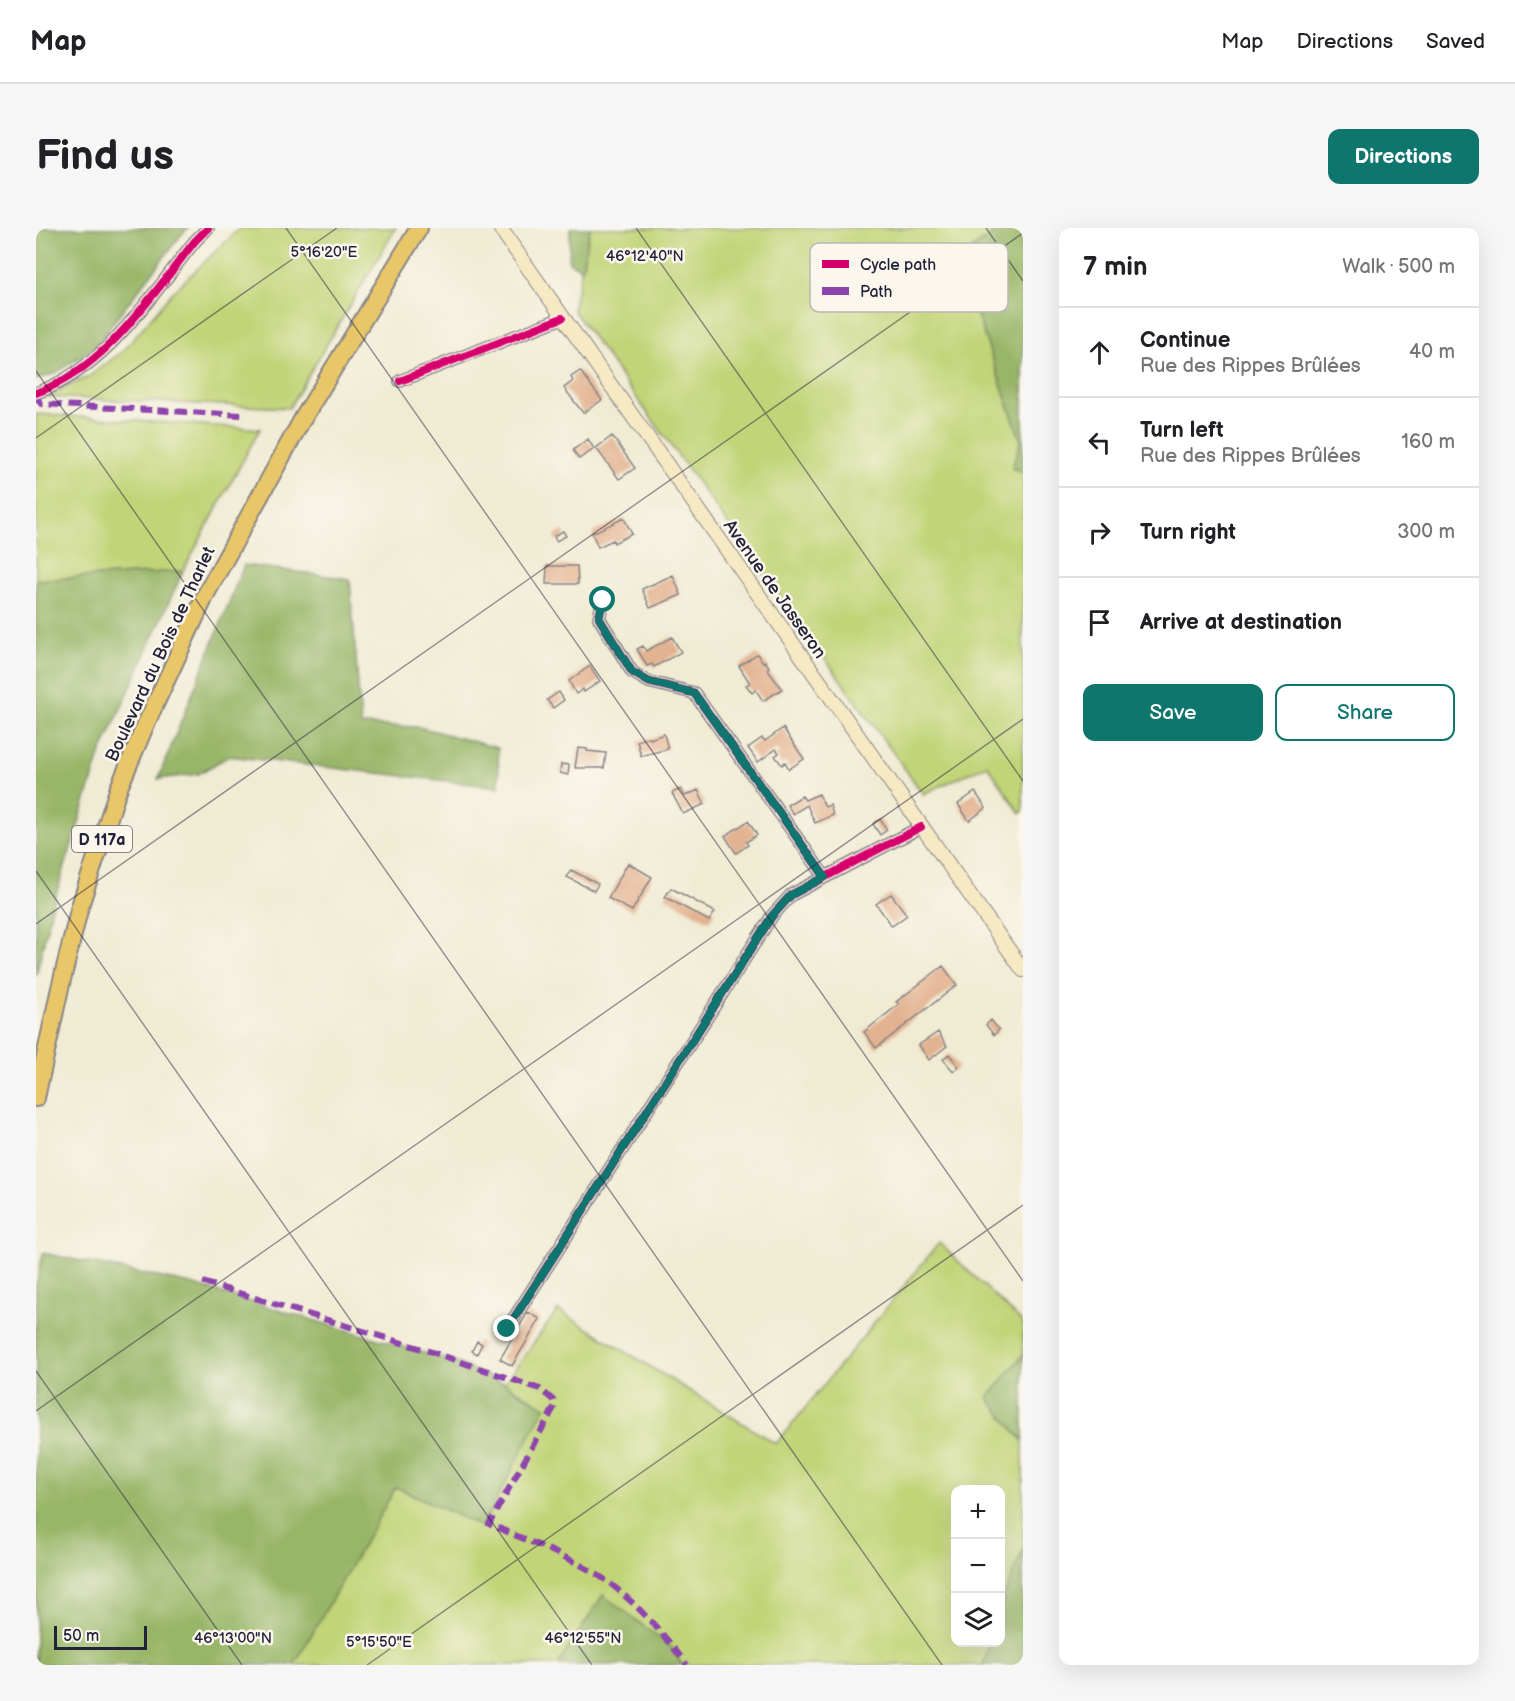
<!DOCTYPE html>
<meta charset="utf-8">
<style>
body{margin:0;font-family:"Balsamiq Sans",sans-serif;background:#f6f6f6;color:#202124}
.controls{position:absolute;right:18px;bottom:18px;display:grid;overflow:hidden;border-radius:12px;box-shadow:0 6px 24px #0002}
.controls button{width:54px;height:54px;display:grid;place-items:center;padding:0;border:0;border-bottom:2px solid #e0e0e0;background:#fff;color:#202124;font:30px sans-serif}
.scale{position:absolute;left:18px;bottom:15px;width:93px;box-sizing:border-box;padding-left:6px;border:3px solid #22223b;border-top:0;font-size:16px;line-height:21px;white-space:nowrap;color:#22223b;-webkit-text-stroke:4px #fbf7ec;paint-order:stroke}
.stop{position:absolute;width:18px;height:18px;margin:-14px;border:4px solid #0f766e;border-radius:50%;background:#fff}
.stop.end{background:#0f766e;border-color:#fff;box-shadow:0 2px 6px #0008}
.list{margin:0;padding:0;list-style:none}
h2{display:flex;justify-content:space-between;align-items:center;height:78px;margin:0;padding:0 24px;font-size:26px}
h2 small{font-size:20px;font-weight:400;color:#757577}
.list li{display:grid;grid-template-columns:39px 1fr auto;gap:18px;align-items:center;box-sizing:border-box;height:90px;padding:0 24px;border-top:2px solid #e0e0e0}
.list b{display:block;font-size:22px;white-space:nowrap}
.list p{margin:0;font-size:20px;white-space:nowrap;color:#757577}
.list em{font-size:20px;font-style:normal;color:#757577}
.actions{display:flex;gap:12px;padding:18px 24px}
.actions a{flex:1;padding:14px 0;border:2px solid #0f766e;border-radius:12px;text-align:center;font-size:21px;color:#0f766e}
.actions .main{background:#0f766e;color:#fff}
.icon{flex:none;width:33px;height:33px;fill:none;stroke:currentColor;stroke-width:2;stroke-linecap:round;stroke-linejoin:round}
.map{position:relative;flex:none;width:987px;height:1437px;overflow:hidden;border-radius:12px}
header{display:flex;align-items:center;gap:36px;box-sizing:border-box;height:84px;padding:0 30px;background:#fff;border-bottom:2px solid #e0e0e0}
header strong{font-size:28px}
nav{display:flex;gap:33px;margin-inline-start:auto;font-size:21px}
.intro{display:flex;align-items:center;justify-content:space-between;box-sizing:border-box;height:144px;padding:0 36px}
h1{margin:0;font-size:42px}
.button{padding:15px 27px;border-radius:12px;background:#0f766e;color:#fff;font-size:21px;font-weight:700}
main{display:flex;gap:36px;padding:0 36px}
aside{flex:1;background:#fff;border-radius:12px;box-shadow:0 6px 24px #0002}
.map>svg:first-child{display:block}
.green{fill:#c1d477;stroke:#727b59;stroke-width:1.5}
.forest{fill:#98b668;stroke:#5d6c52;stroke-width:1.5}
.building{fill:#e3b290}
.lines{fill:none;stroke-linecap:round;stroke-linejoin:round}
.street-casing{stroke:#898687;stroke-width:14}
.secondary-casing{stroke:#898687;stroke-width:16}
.primary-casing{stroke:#898687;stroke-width:20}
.street{stroke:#fff;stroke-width:10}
.secondary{stroke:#f6e9c3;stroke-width:14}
.primary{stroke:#e9c769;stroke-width:16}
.quiet{stroke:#8e44ad;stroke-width:6;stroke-dasharray:12 6;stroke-linecap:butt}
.cycleway-casing{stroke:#fbf7ec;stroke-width:11}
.cycleway{stroke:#d6006c;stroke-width:8}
.route{stroke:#0f766e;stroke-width:8}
.ticks{fill:none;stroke:#22223b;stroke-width:1.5;stroke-opacity:0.45}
.labels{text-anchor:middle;stroke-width:5;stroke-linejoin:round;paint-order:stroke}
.shield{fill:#fbf7ec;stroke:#636270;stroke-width:1.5}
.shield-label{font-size:16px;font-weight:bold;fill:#22223b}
.street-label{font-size:18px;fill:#22223b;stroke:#fbf7ec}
.key{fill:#fbf7ec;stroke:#bab7b7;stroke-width:1.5}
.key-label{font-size:16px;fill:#22223b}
.ticks-label{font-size:15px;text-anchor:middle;fill:#22223b;stroke:#fbf7ec;stroke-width:5;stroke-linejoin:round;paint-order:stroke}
</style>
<header>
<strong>Map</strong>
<nav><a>Map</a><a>Directions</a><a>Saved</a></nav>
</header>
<div class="intro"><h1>Find us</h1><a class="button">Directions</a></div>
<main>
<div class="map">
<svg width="987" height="1437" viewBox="0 0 987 1437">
<rect width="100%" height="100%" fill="#fbf7ec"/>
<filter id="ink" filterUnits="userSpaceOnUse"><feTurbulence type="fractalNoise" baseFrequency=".0167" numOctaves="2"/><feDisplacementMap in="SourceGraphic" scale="12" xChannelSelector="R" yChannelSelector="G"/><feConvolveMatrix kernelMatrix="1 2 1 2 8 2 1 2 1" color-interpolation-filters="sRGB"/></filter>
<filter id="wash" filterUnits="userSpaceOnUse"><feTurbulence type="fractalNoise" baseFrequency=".008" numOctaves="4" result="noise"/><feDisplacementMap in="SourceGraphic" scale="24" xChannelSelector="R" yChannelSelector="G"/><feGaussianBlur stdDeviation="1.35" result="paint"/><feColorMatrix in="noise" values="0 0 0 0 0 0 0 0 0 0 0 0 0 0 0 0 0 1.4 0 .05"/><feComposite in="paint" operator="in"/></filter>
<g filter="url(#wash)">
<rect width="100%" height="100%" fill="#f0ebd3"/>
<path class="green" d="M204,0H360L253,180L10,169L52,149L87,123L136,65Z
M554,0H965L936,21L937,75L985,213L976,240L987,244V584L984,585L951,537L887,566L537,82Z
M0,186L224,201L147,343L0,352Z
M903,1015L987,1095V1127L952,1170L987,1213V1322L971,1360L965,1381L964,1262H920V1414L954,1415L947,1437H646L636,1420L567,1367L522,1437H258L360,1259L446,1298L509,1179L468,1155L522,1082L740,1216Z"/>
<path class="forest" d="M0,0H152L146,6L59,118L20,145L0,152Z
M534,0H554L546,41L533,34Z
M965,0H987V244L976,240L985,213L937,75L936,21Z
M208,337L314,351L325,497L383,499L462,520L463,559L193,528L162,546L122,551Z
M147,343L64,527L15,683L0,748V352Z
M7,1025L155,1056L419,1134L468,1155L509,1179L446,1299L360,1259L258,1437H0V1058Z
M987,1127V1213L952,1170Z
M987,1322V1437H947L954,1415L964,1414L965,1381L971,1360Z
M567,1367L636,1420L646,1437H522Z"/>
<g id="blocks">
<path class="building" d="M544,143L566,172L547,185L528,160L537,153L535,149Z
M576,208L599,240L583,251L560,220Z
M552,211L558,221L543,231L537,222Z
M588,290L596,306L578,315L577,312L562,319L556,305Z
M527,303L530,308L520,313L518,308Z
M511,338H541L542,356H510Z
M637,347L645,367L614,380L606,361Z
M636,409L645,424L618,439L616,436L611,438L601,421L607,418L610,423Z
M721,426L727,434L729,433L733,439L731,441L746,461L727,473L720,462L716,465L710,457L714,455L703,438Z
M554,438L564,453L548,464L547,461L540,466L533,453Z
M523,464L528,472L517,480L511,472Z
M747,500L768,531L753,541L749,534L746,537L739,528L743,525L740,521L722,534L712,520L726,510L729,513Z
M628,506L632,521L605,528L601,513L613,509L614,511Z
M542,520L551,521V523L570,525L568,540H539Z
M525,536L533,537L532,547L524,545Z
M645,561L649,568L662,562L669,576L647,586L636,565Z
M939,564L950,580L933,593L922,576Z
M783,566L789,579L794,577L797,587L779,595L771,577L757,586L751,577L766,568L769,572Z
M844,591L851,602L844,607L837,596Z
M712,593L721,607L710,614L712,617L700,625L689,608Z
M592,635L616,649L596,683L572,670Z
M535,642L562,656L558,663L531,649Z
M635,660L679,684L673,693L629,669Z
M855,666L871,687L856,698L840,676Z
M907,738L921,757L840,820L828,804L863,776L860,774Z
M955,792L963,802L958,807L950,797Z
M902,804L911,818L893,832L883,817Z
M913,826L923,839L918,844L907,831Z
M492,1084L504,1091L476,1138L464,1131Z
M441,1113L446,1116L441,1126L436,1123Z"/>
</g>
</g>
<g filter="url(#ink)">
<use href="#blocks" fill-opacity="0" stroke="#898687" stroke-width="1.5"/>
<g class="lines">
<defs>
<path id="street" d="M364,153L526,90
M0,165C70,140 114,69 159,13L172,0
M567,372L563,390L596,444L613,454L658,465L789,649
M471,1101L736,688L755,667L885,599"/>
<path id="secondary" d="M464,0L987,742"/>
<path id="primary" d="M0,870L24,760L44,678L82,562L109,498L171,364L266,192L383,0"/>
</defs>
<use href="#street" class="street-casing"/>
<use href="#secondary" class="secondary-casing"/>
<use href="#primary" class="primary-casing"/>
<use href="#street" class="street"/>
<use href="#secondary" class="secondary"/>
<use href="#primary" class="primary"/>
<path class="quiet" d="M0,168L5,176L206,187
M167,1054L393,1123L504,1161L517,1172L519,1178L453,1296C489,1312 546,1333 576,1357C605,1380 629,1408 651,1437"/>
<defs>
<path id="cycleway" d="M364,153L526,90
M0,165C70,140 114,69 159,13L172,0
M567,372L563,390L596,444L613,454L658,465L789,649
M471,1101L736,688L755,667L885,599"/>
</defs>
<use href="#cycleway" class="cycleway-casing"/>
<use href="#cycleway" class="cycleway"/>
</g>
</g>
<g class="lines" filter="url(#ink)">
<path class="route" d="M471,1101L736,688L755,667L789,649L658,465L613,454L596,444L563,390L567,372"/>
</g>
<path class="ticks" d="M250,0L987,1053M600,0L987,553M950,0L987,53M0,143L906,1437M0,210L301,0M0,643L556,1437M0,696L987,5M0,1143L206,1437M0,1183L987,491M331,1437L987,977"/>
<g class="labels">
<rect class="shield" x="36" y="598" width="60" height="26" rx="4.5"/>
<g class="shield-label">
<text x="66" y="617">D 117a</text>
</g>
<g class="street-label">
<text transform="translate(739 361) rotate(55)" y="6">Avenue de Jasseron</text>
<text transform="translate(124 426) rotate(-65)" y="6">Boulevard du Bois de Tharlet</text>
</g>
</g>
<rect x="774" y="15" width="198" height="69" rx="9" class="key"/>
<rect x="786" y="32" width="27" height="8" fill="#d6006c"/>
<rect x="786" y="59" width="27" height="8" fill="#8e44ad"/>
<g class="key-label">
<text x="824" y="42">Cycle path</text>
<text x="824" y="69">Path</text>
</g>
<g class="ticks-label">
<text x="288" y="29">5°16'20"E</text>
<text x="609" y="33">46°12'40"N</text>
<text x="197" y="1415">46°13'00"N</text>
<text x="547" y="1415">46°12'55"N</text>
<text x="343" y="1419">5°15'50"E</text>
</g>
</svg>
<div class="controls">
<button>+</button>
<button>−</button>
<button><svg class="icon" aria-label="layers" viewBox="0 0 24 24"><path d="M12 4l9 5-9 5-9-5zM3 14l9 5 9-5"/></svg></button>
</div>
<div class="scale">50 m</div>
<div class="stop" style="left:567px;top:372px"></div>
<div class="stop end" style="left:471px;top:1101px"></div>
</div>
<aside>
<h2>7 min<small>Walk · 500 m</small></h2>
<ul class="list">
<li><svg class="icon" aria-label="ahead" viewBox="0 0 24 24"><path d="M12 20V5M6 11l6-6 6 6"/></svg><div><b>Continue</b><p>Rue des Rippes Brûlées</p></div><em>40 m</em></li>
<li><svg class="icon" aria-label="left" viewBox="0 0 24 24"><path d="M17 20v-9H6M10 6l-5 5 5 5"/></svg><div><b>Turn left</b><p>Rue des Rippes Brûlées</p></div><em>160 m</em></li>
<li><svg class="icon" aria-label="right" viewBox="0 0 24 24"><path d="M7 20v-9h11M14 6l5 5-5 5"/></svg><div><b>Turn right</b></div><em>300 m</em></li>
<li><svg class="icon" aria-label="arrive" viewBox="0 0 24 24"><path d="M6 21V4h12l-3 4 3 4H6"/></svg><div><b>Arrive at destination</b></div></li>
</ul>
<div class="actions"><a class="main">Save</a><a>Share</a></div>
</aside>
</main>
